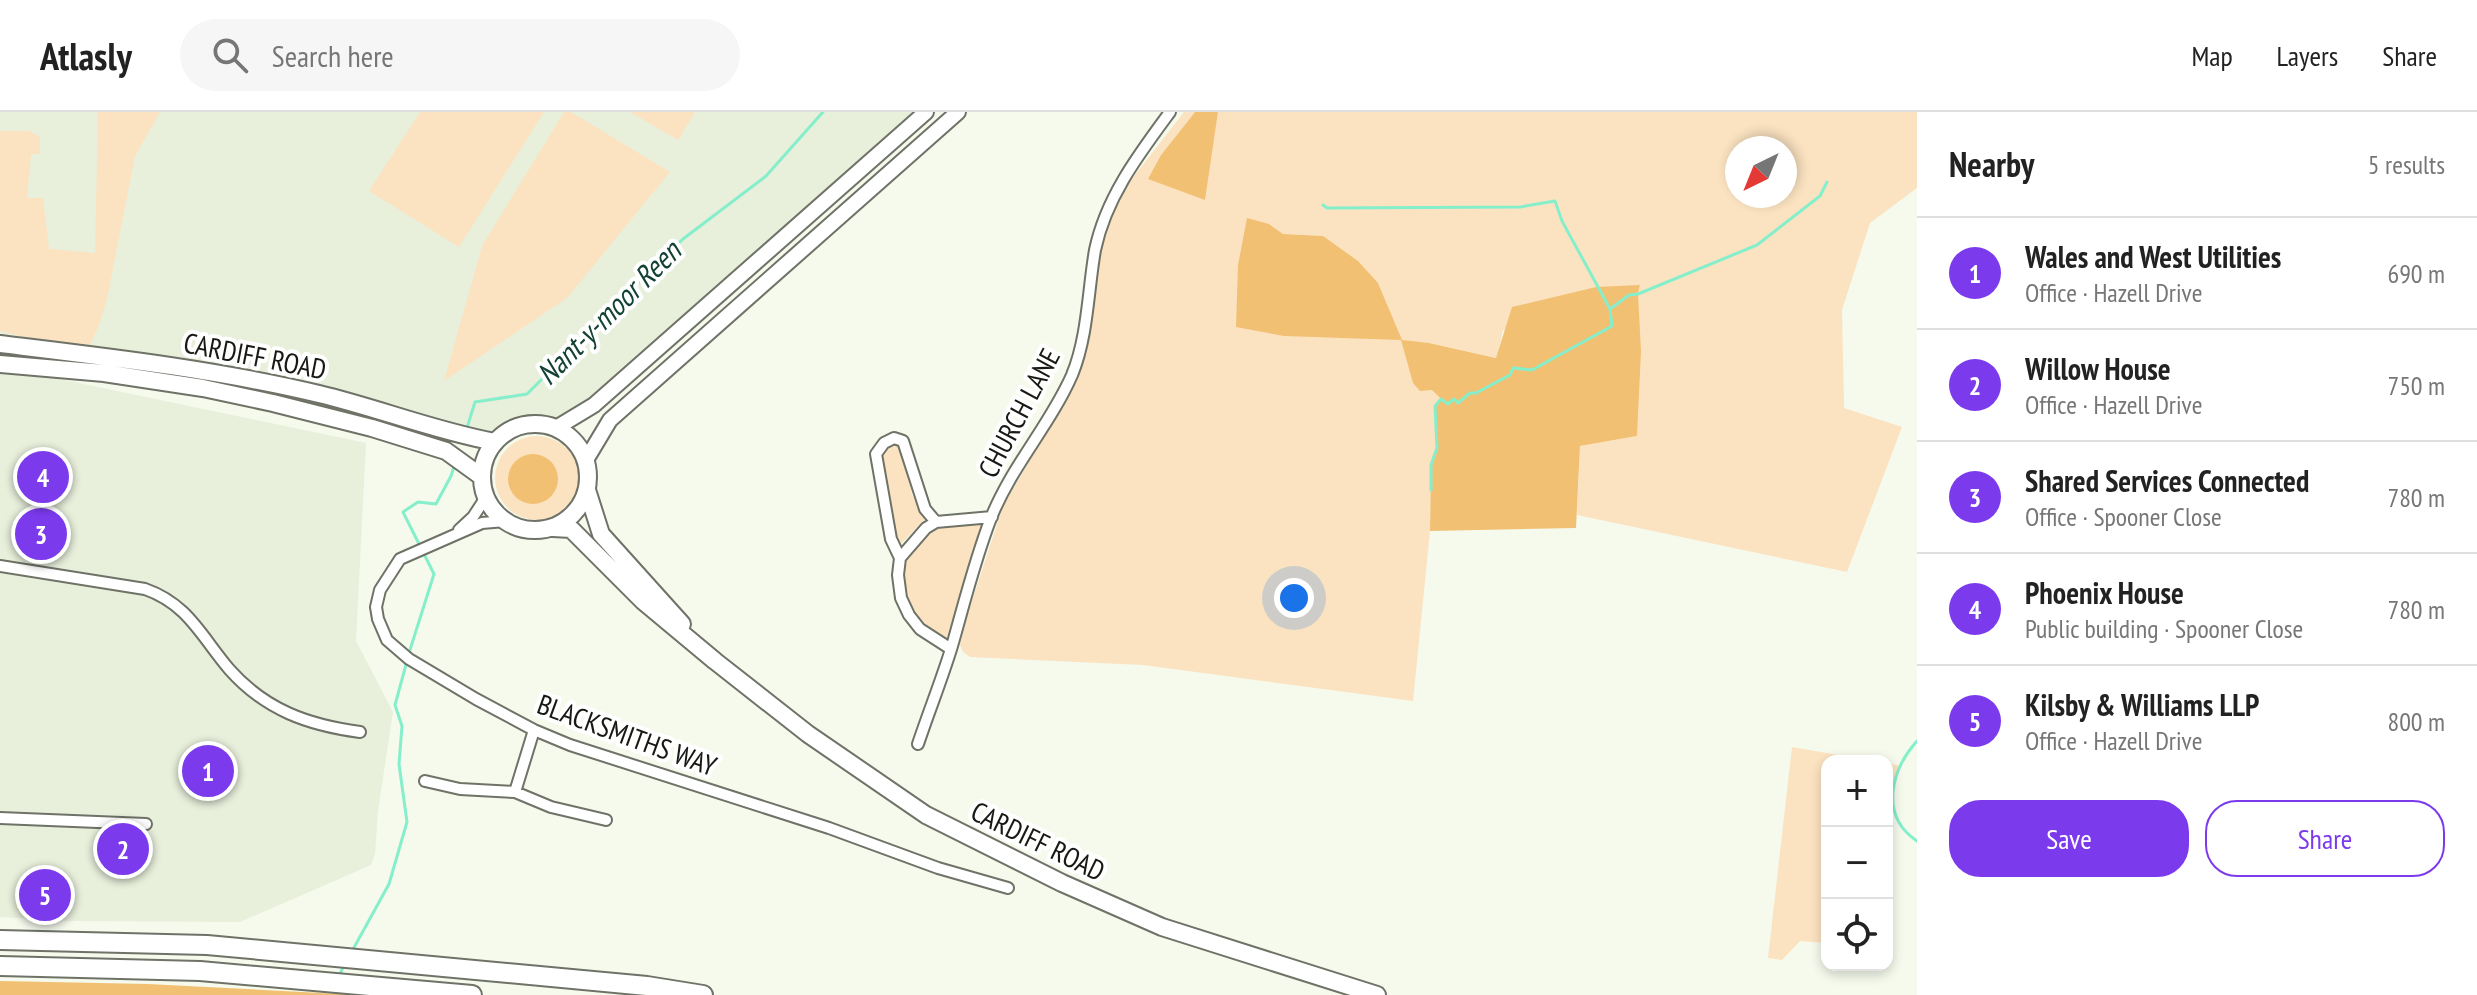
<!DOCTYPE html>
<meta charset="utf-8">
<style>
body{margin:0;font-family:"PT Sans Narrow",sans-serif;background:#f6f6f6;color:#222}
.controls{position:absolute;right:24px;bottom:24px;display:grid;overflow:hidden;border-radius:16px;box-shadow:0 4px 12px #0003}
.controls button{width:72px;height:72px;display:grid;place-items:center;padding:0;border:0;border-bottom:2px solid #e0e0e0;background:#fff;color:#222;font:40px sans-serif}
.compass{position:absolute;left:1725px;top:24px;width:72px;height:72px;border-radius:50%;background:#fff;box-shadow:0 4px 12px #0003;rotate:223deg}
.you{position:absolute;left:1294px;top:486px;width:28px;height:28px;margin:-20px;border:6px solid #fff;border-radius:50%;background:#1a73e8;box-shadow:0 0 0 12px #1a73e833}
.badge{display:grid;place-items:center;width:52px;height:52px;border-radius:50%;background:#7c3aed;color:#fff;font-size:26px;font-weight:700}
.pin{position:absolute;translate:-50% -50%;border:4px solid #fff;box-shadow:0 2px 8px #0006}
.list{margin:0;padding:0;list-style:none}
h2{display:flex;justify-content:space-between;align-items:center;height:104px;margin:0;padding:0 32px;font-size:34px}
h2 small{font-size:26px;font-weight:400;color:#767676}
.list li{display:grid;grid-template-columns:52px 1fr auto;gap:24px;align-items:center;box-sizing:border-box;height:112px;padding:0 32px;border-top:2px solid #e0e0e0}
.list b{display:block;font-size:30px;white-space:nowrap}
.list p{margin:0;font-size:26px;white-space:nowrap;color:#767676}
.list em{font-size:26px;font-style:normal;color:#767676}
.actions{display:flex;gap:16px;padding:24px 32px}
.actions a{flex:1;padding:18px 0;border:2px solid #7c3aed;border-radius:32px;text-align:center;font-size:28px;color:#7c3aed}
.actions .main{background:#7c3aed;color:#fff}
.icon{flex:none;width:44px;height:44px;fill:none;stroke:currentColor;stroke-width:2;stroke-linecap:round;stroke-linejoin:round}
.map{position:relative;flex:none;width:1917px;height:883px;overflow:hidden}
header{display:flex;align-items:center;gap:48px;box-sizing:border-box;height:112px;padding:0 40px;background:#fff;border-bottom:2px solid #e0e0e0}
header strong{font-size:38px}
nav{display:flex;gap:44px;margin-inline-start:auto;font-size:28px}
.search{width:560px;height:72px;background:#f6f6f6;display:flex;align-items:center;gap:20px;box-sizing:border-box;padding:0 28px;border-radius:44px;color:#767676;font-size:30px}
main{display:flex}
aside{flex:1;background:#fff}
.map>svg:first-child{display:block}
.built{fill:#e8efdb}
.green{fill:#fbe3c1;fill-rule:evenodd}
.forest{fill:#f2c073}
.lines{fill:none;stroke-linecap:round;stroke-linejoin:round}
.stream{stroke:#85eecb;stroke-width:3}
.street-casing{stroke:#6e7267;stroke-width:14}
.secondary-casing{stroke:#6e7267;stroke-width:18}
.primary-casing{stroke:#6e7267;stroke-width:20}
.highway-casing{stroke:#6e7267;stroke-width:22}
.street{stroke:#fff;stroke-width:10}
.secondary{stroke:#fff;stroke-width:14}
.primary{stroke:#fff;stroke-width:16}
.highway{stroke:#fff;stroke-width:18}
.labels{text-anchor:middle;stroke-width:8;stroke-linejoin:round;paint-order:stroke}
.street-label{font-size:28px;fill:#171914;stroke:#fff}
.water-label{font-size:30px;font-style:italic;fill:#134234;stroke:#fff}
</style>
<header>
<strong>Atlasly</strong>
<div class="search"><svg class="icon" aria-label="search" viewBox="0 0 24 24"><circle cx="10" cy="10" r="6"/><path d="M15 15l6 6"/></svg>Search here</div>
<nav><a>Map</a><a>Layers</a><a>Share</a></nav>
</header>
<main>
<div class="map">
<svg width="1917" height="883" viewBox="0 0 1917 883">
<rect width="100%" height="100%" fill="#f5faed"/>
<path class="built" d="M0,0H926L645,248L556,316L545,313L527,312L509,318L495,330L320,282L0,232Z
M31,261L366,331L356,529L393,600L378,699L375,742L371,753L240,810L70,809L0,805V262Z"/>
<path class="green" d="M98,0H160L135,44L107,187L99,213L90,233L28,226L0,219V19H29L40,25V42H31L27,86H43L49,137L95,141Z
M420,0H544L459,135L369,79Z
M564,0H571L670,60L567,186L444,269L482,134Z
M630,0H695L678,28Z
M1184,0H1195L1161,43L1181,78L1204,87L1218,0H1917V76L1870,111L1842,198L1844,296L1902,315L1847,460L1577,403L1580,334L1637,324L1638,182L1640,174L1503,218L1497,246L1429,231L1432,278L1441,287L1435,310L1437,336L1431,353L1430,419L1413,589L1143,553L970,545L963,540L960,533L969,498L1003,394L1079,265L1100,132L1107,109L1127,73ZM1737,36H1785V84H1737ZM1269,112L1283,122L1323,124L1378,171L1401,228Z
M495 366a42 42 0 1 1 84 0a42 42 0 1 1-84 0Z
M893,331L899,333L903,339L912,383L925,407L902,431L895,427L880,339L883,334Z
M984,409L985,412L947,525L944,527L923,514L907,495L901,454L909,439L922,424L941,412Z
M1792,635L1873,649H1827V831L1800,829L1782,848L1768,846Z
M1887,651L1901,654C1892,667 1894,685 1887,699Z"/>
<path class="forest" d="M1195,0H1218L1205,88L1148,67L1161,43Z
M1247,106L1269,112L1283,122L1323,124L1358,149L1378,171L1402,228L1429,231L1496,246L1512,195L1596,175L1640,173L1638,182L1641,239L1637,324L1580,334L1576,416L1430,419L1431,353L1437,336L1435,294L1441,287L1432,278L1420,279L1413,271L1401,228L1284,224L1236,215L1238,153Z
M508 367a25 25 0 1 1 50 0a25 25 0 1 1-50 0Z
M0,869L148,872L360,883H0Z"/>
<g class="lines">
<path class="stream" d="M1323,93L1327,96L1520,95L1555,89L1562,109L1610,197
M466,319L475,290L527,282L683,127L766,64L823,0
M1431,378V353L1437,336L1435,294L1441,287L1448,292L1454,287L1458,291L1470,281H1476L1510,263L1513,256L1532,258L1612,214L1610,197L1629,183L1638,182L1757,133L1820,84L1827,70
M409,541L434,462L403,400L418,390L436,392L451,364L455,352
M1917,629C1891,658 1879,704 1917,729
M351,841L389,772L407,710L399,652L402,614L395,593L407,549
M338,866L345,851"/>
<defs>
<path id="street" d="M505,409L482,411L400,447L380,478L376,495L378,507L387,528L409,547L476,587L534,618L570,633L829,716L938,756L1008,776
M459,418L473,405L486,385
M900,446L891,427L876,342L884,331L894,326L903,329L925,397L936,410
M0,454L145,477C188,492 201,524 229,557C265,598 308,613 360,620
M951,537L920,517L909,503L901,486L898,463L900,446L926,416L936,410L992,405
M918,632C929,599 942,567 952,534C964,492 975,447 991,406C1011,355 1050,313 1072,263C1088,224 1088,178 1095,138C1106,85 1139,42 1170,0
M425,669L460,677L515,680L551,695L606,708
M515,680L534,618
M0,706L146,712"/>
<path id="secondary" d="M556,316L594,293L926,0
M586,348L610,308L958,0"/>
<path id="primary" d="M0,232C107,245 214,257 319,282C378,296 435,319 495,330
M0,252L104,261L203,276L273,291L372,316L446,339L482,365
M482 365a53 53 0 1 1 106 0a53 53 0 1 1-106 0Z
M587,378L601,422L682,512
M553,416L571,417L643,489L715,549L808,622L926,703L1062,771L1162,815L1377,883"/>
<path id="highway" d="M0,828L207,833L647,874L703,883
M0,854L200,859L472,883"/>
</defs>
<use href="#street" class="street-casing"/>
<use href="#secondary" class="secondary-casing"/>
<use href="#primary" class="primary-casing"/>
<use href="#highway" class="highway-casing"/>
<use href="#street" class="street"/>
<use href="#secondary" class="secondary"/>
<use href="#primary" class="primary"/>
<use href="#highway" class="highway"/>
</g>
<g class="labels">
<g class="street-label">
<text transform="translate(255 244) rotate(11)" y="10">CARDIFF ROAD</text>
<text transform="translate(1019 301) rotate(-62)" y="10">CHURCH LANE</text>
<text transform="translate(627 623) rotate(20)" y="10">BLACKSMITHS WAY</text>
<text transform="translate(1038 729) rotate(26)" y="10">CARDIFF ROAD</text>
</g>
<g class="water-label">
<text transform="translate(609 201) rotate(-45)" y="10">Nant-y-moor Reen</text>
</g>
</g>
</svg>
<div class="controls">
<button>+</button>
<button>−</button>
<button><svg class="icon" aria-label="locate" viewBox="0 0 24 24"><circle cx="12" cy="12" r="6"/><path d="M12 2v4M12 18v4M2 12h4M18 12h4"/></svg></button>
</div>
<svg class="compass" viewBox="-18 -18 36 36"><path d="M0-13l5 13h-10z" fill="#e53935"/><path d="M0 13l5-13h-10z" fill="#767676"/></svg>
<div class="you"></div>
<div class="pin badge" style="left:208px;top:659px">1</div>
<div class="pin badge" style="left:123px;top:737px">2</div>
<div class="pin badge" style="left:41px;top:422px">3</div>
<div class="pin badge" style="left:43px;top:365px">4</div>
<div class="pin badge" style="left:45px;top:783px">5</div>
</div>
<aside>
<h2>Nearby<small>5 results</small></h2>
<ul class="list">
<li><span class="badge">1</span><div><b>Wales and West Utilities</b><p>Office · Hazell Drive</p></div><em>690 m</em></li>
<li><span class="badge">2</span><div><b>Willow House</b><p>Office · Hazell Drive</p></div><em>750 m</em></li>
<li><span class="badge">3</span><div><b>Shared Services Connected</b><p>Office · Spooner Close</p></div><em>780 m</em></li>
<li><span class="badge">4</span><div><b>Phoenix House</b><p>Public building · Spooner Close</p></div><em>780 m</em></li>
<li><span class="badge">5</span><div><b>Kilsby &amp; Williams LLP</b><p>Office · Hazell Drive</p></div><em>800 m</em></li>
</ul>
<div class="actions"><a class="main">Save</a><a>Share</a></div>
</aside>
</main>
